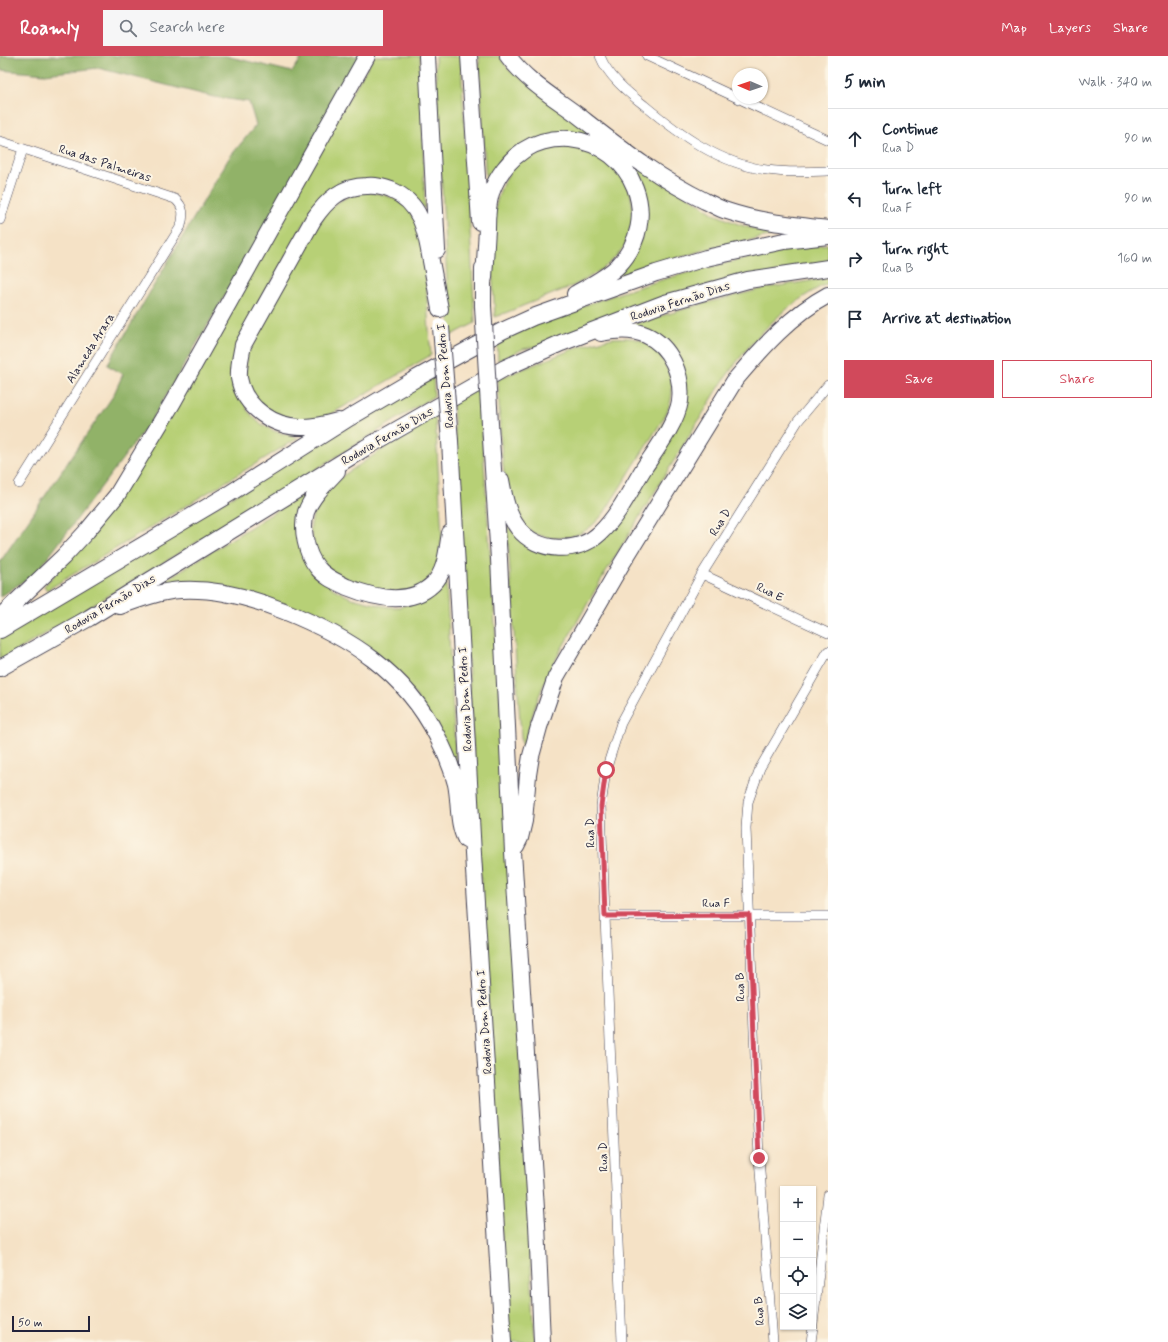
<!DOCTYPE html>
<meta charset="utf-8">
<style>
body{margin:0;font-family:Mynerve,sans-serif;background:#f6f6f7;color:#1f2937}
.controls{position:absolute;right:12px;bottom:12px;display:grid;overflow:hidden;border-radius:0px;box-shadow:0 1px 3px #0004}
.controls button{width:36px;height:36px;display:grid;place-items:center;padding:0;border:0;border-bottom:1px solid #e0e1e3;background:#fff;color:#1f2937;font:20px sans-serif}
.compass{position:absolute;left:732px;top:12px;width:36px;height:36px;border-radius:50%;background:#fff;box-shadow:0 1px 3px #0004;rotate:272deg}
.scale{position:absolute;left:12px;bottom:10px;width:78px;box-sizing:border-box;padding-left:4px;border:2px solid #22223b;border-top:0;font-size:11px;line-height:14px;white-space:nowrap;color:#22223b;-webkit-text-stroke:3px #fcf5e5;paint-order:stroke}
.stop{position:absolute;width:12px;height:12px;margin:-9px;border:3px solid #d1495b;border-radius:50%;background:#fff}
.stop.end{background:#d1495b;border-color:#fff;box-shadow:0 1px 4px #0008}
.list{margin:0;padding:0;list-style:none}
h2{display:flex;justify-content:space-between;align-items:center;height:52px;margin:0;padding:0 16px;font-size:17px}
h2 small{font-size:13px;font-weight:400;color:#747a83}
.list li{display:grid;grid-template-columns:26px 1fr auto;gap:12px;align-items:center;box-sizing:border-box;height:60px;padding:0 16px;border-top:1px solid #e0e1e3}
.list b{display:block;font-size:15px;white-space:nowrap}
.list p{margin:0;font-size:13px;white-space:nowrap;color:#747a83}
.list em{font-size:13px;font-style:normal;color:#747a83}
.actions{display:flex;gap:8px;padding:12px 16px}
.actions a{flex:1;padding:9px 0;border:1px solid #d1495b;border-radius:0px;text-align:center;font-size:14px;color:#d1495b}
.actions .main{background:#d1495b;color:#fff}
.icon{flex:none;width:22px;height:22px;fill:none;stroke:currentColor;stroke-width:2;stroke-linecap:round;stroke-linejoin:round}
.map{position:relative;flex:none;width:828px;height:1286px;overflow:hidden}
header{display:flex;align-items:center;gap:24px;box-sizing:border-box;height:56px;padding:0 20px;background:#d1495b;color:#fff}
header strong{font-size:19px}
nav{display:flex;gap:22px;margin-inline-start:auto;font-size:14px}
.search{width:280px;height:36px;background:#f6f6f7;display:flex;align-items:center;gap:10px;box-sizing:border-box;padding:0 14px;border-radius:0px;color:#747a83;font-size:15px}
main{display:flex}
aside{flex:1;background:#fff}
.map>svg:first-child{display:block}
.green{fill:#b7d076;stroke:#6c7958}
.forest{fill:#91b267;stroke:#5a6a51}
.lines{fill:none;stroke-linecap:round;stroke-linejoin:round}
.street-casing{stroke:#423f50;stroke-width:10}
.highway-casing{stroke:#423f50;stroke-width:18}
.street{stroke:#fff;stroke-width:9}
.highway{stroke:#fff;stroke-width:16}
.highway-bridge-casing{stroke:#423f50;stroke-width:18;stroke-linecap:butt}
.highway-bridge{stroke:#fff;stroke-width:16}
.route{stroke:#d1495b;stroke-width:5}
.labels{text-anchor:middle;stroke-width:4;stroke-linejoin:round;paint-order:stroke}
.street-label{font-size:12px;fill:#22223b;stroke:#fcf5e5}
</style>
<header>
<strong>Roamly</strong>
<div class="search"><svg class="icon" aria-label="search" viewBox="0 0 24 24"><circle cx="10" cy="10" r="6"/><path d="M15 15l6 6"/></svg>Search here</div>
<nav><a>Map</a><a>Layers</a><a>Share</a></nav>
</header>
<main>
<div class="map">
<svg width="828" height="1286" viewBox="0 0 828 1286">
<rect width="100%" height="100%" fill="#fcf5e5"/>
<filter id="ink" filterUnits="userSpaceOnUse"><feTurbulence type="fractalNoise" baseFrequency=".025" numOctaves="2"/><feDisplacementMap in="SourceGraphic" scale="8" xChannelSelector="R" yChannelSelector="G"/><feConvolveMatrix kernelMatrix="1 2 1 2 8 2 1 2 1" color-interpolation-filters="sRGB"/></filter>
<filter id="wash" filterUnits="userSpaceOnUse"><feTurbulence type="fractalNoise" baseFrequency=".012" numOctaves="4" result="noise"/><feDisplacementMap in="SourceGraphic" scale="16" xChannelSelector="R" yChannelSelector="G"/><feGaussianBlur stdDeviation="0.9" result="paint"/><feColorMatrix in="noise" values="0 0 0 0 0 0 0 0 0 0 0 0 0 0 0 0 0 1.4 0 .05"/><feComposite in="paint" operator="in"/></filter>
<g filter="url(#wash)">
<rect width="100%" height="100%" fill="#f5e2c6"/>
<path class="green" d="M374,0H420L425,153L410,138L336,131L324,138L315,148L241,280L247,354L258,366L274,375L298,382L47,534L44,530L90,480Z
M435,0H461L462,25L475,267L450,280Z
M479,0H499L509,14L714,158L738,168L773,179L708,193L622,218L616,217L642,182L625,106L555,79L486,128Z
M547,91H579L606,104L629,129L634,160L625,189L616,201L605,211L588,222L575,229L495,261C493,214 482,143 517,107C526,98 536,94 547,91Z
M365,136C380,137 393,140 405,150C425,170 425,215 427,241C428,260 429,280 431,299L338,354L322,362L306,365L276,361L256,347L245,324L248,293L326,156C340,144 348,139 365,136Z
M828,188V207L780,215L561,287L523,293L498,305L497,285C602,238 713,204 828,188Z
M828,222V227C782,249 749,287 721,328L605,517L558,599L545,625L535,650L522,696L507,470L522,484L538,492L606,481L685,325L631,269L702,248L766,232Z
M612,282C621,282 631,281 639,284C658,290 672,315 672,334C672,343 669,352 665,360L604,457C590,474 578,482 555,482C547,482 533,478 527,473C524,470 522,465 521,462C517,456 512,450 510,444C499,405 500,362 498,323L581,290Z
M433,319L434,340L242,459L0,605V581Z
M479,333L503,687L535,1286H508L453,346Z
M435,359L442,481L437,512L420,532L390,539L338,520L327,511L317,499L310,473L316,445L344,419Z
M310,434L297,464L332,532L351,542L388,551H400L413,547L446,523L456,714L415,638L293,553L153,532Z"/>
<path class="forest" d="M0,0H226L292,16L303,0H361L328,65L151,365L37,516L0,541V506L113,340L123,318L107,309L229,102L256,69L249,46L214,41L98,12L45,18L0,14Z"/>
</g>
<g filter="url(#ink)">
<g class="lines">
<defs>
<path id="street" d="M600,0C608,20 627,36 644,49C680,79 720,108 767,114C787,117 808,116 828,115
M647,0L828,84
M0,85L175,143C184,151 184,158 181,170L19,428
M0,164L23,93
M702,518L828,577
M605,860H828
M813,1268L828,1139
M622,1286L605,860L601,750L606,714L621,667L702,518L798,365L828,329
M773,1286L759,1102L746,772L748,746L760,712L828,595
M811,1286L813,1271"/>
<path id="highway" d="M427,0L437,194
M469,0L480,166
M508,0C526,25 555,42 579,60C619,91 659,123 705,145C712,148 719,153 727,155C760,166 793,169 828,173
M483,212V250
M484,222C485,205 486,189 487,173C487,161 488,148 491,137C497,120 509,104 524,94C538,85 554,82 570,83C634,90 663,163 618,210C606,222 589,230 575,238
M338,365C327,368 316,371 304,371C275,372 244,352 239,322C238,311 241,300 243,289L313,164C327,144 341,130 367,130C376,129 383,131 391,134C422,147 426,176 431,205C434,221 437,237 440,253
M490,368L499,503L513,796L537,1168L542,1286
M450,385L473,798L503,1286
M337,415C325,428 312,440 306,456C301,472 306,498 317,511C324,521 337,526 347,531C374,542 409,551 433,528C446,516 447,494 450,477
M501,424C504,440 507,458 518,472C537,497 578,498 600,477C618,460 631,433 644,412C656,394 677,366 680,345C683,320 671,290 646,279C633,273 615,274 601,277
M120,550C139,543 161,535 181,534C217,532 252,542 284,555C349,581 405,616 437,680C445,695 452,712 456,728C460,747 457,767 466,784
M0,561L63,501L87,475L117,439L173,346L367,0
M0,574L224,441L349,362L417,322L502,275L533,261L656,217L706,202L784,185L828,180
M0,612L89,562L365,392L505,312L561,287L665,247L748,224L828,212
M516,790L520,782L524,765L528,719L531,700L539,671L556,621L621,509L735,324C761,293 792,258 828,239"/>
</defs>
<use href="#street" class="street-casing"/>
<use href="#highway" class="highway-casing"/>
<use href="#street" class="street"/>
<use href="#highway" class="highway"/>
<defs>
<path id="highway-bridge" d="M483,250L490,368
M441,271L450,385"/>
</defs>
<use href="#highway-bridge" class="highway-bridge-casing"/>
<use href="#highway-bridge" class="highway-bridge"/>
</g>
</g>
<g class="lines" filter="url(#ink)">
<path class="route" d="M606,714L601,750L605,860L749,859L759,1102"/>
</g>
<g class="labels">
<g class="street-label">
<text transform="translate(105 107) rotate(18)" y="4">Rua das Palmeiras</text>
<text transform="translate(680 245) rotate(-18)" y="4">Rodovia Fernão Dias</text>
<text transform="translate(90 292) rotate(-58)" y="4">Alameda Arara</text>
<text transform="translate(445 320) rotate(-95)" y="4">Rodovia Dom Pedro I</text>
<text transform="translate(387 380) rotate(-30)" y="4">Rodovia Fernão Dias</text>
<text transform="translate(720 466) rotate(-59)" y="4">Rua D</text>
<text transform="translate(770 536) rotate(25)" y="4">Rua E</text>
<text transform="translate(110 548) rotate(-31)" y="4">Rodovia Fernão Dias</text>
<text transform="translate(465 643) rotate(-93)" y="4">Rodovia Dom Pedro I</text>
<text transform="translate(590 777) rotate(-92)" y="4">Rua D</text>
<text x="716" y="851">Rua F</text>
<text transform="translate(740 931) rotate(-92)" y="4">Rua B</text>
<text transform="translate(484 966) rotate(-94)" y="4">Rodovia Dom Pedro I</text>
<text transform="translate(603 1101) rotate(-92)" y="4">Rua D</text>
<text transform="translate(759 1255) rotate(-94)" y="4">Rua B</text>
</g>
</g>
</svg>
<div class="controls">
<button>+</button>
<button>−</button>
<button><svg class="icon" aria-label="locate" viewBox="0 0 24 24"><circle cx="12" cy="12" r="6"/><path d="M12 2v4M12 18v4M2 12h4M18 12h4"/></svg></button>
<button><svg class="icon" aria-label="layers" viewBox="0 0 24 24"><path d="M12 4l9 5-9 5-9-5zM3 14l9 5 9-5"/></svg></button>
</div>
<svg class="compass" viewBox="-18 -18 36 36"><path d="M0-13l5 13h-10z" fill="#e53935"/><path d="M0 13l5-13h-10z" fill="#747a83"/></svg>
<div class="scale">50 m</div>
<div class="stop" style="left:606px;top:714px"></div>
<div class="stop end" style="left:759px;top:1102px"></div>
</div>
<aside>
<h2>5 min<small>Walk · 340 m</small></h2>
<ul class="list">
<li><svg class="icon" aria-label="ahead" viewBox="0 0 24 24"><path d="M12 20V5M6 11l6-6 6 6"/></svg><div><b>Continue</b><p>Rua D</p></div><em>90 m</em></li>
<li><svg class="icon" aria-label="left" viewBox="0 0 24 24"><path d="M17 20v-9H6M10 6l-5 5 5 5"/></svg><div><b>Turn left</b><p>Rua F</p></div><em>90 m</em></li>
<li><svg class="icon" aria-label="right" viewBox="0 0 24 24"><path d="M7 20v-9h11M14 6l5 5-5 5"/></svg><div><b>Turn right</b><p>Rua B</p></div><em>160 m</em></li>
<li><svg class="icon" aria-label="arrive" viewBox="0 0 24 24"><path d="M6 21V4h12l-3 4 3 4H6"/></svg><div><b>Arrive at destination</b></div></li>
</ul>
<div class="actions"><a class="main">Save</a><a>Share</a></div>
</aside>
</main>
